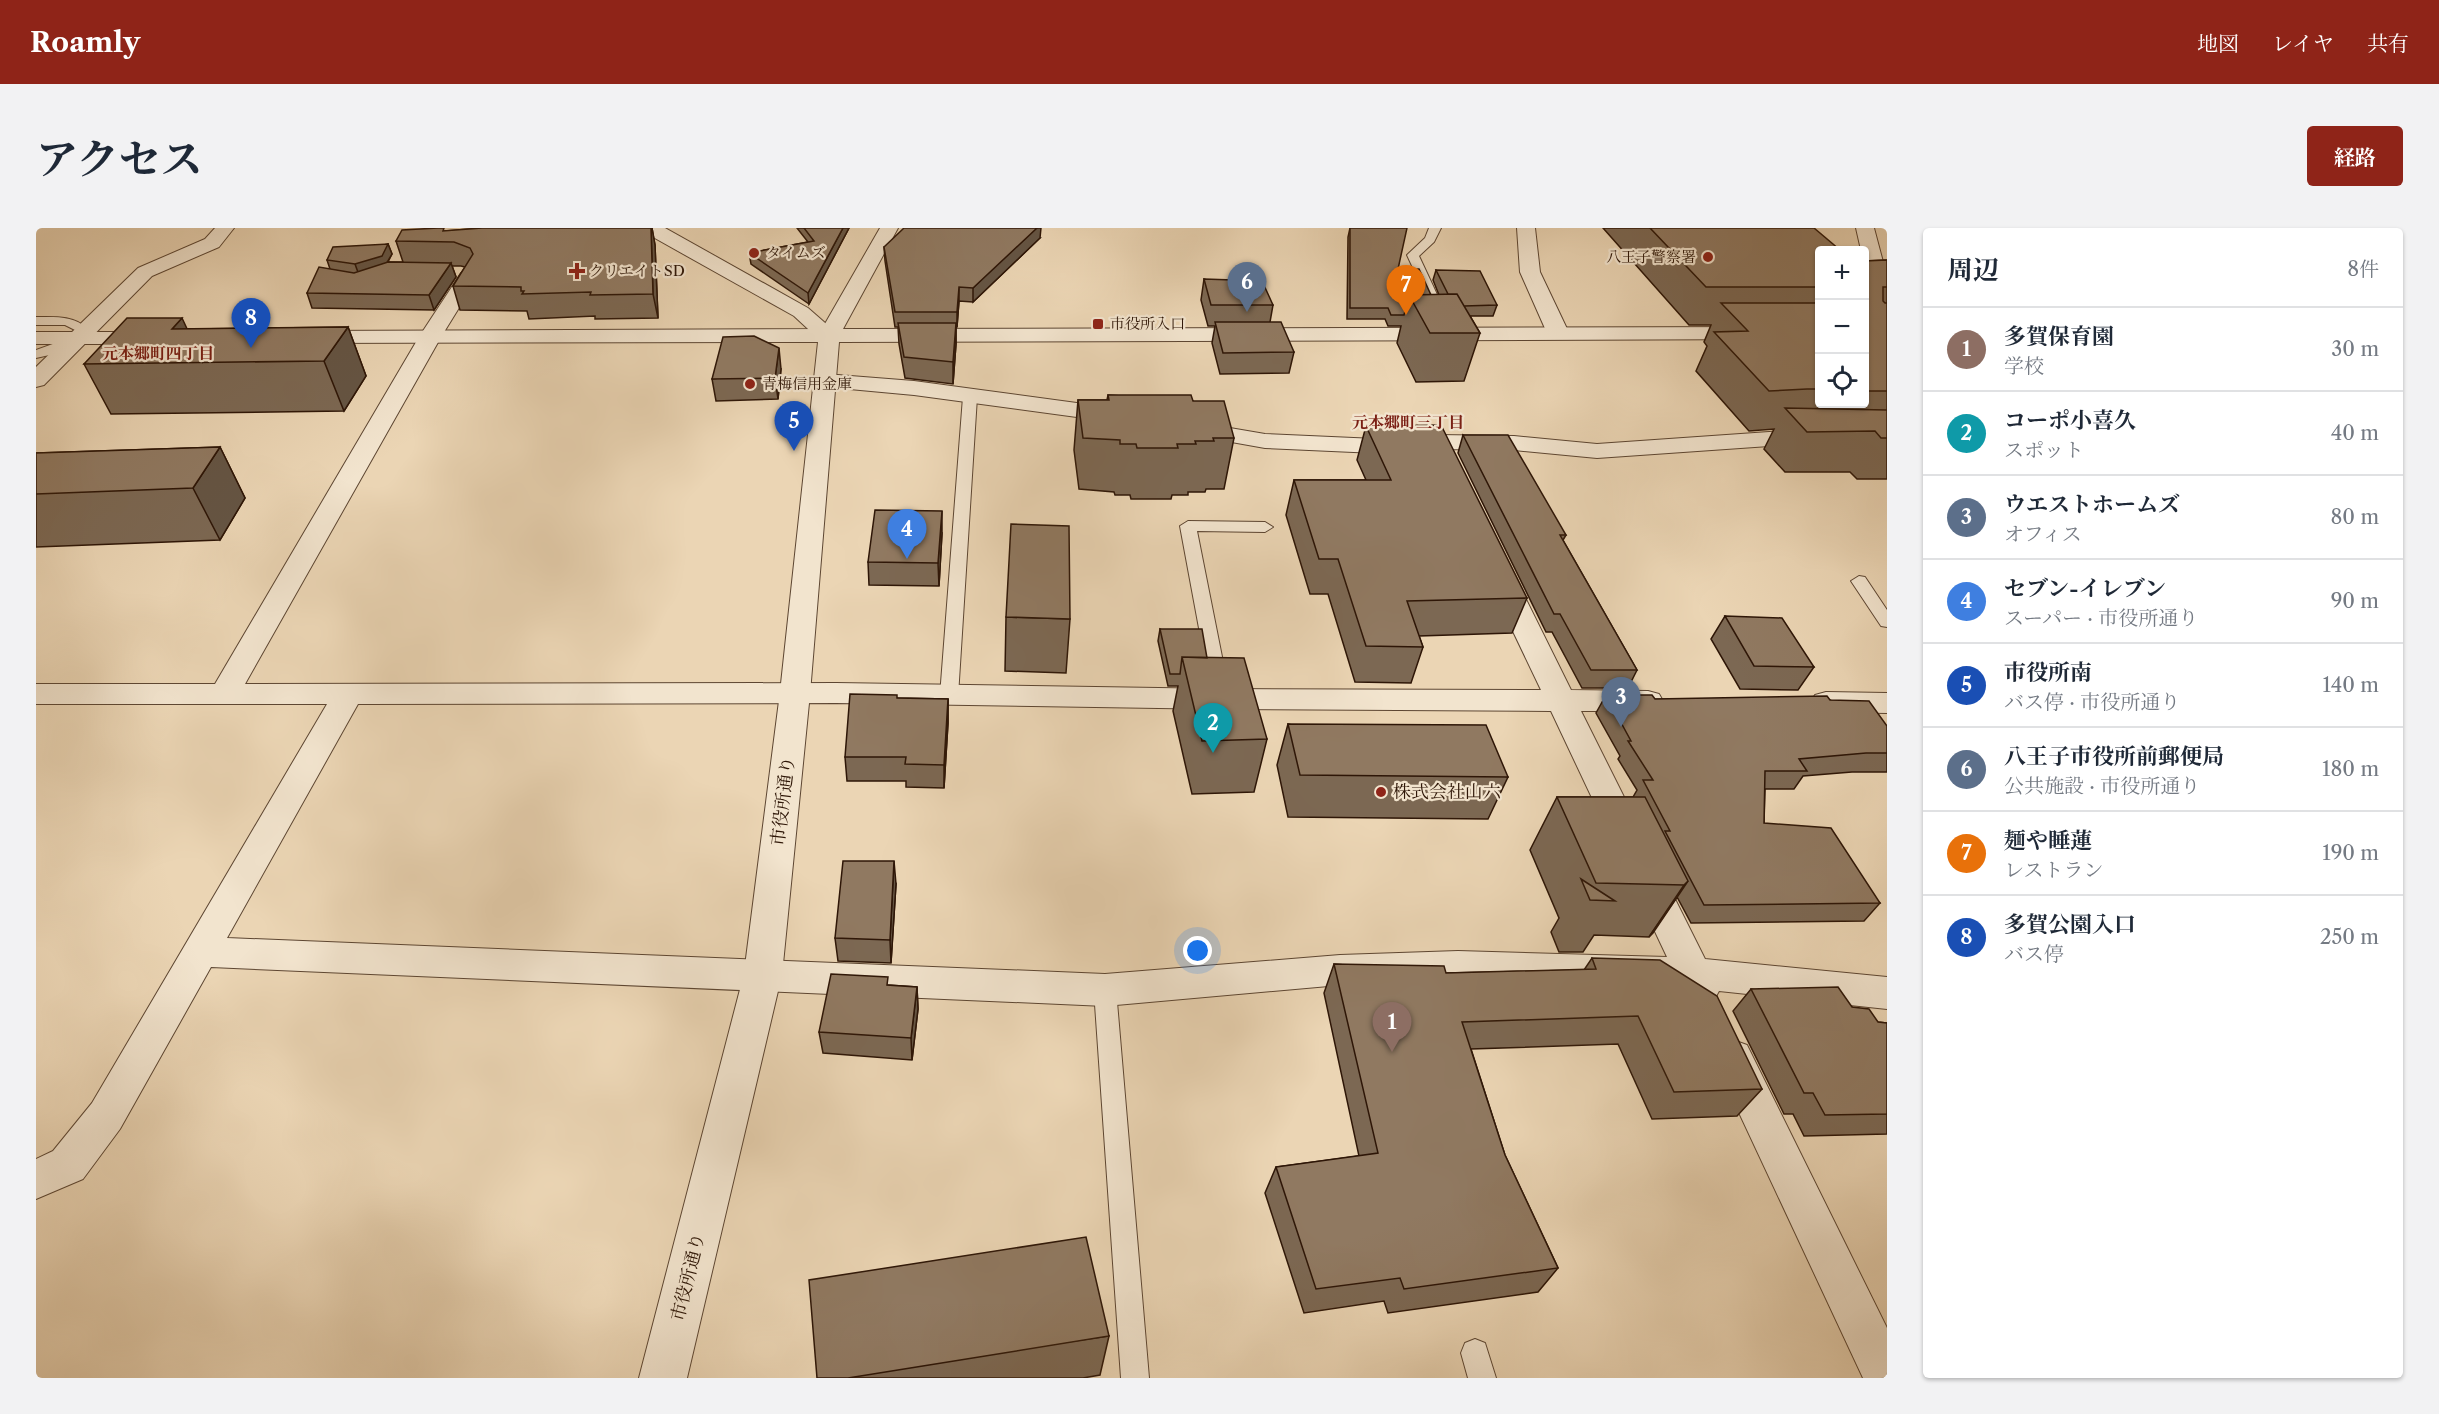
<!DOCTYPE html>
<html lang="ja">
<meta charset="utf-8">
<style>
body{margin:0;font-family:"Libre Caslon Text","Noto Serif JP",serif;background:#f2f2f3;color:#1f2937}
.controls{position:absolute;right:18px;top:18px;display:grid;overflow:hidden;border-radius:6px;box-shadow:0 2px 4px #0004}
.controls button{width:54px;height:54px;display:grid;place-items:center;padding:0;border:0;border-bottom:2px solid #e0e1e3;background:#fff;color:#1f2937;font:30px sans-serif}
.you{position:absolute;left:1162px;top:723px;width:21px;height:21px;margin:-15px;border:4px solid #fff;border-radius:50%;background:#1a73e8;box-shadow:0 0 0 9px #1a73e833}
.badge{display:grid;place-items:center;width:39px;height:39px;border-radius:50%;background:#8f2418;color:#fff;font-size:20px;font-weight:700}
.pin{position:absolute;translate:-50% -50px;filter:drop-shadow(0 2px 3px #0008)}
.pin::after{content:'';position:absolute;top:32px;width:21px;height:18px;background:inherit;clip-path:polygon(0 0,100% 0,50% 100%)}
.list{margin:0;padding:0;list-style:none}
h2{display:flex;justify-content:space-between;align-items:center;height:78px;margin:0;padding:0 24px;font-size:26px}
h2 small{font-size:20px;font-weight:400;color:#747a83}
.list li{display:grid;grid-template-columns:39px 1fr auto;gap:18px;align-items:center;box-sizing:border-box;height:84px;padding:0 24px;border-top:2px solid #e0e1e3}
.list b{display:block;font-size:22px;white-space:nowrap}
.list p{margin:0;font-size:20px;white-space:nowrap;color:#747a83}
.list em{font-size:20px;font-style:normal;color:#747a83}
.icon{flex:none;width:33px;height:33px;fill:none;stroke:currentColor;stroke-width:2;stroke-linecap:round;stroke-linejoin:round}
.map{position:relative;flex:none;width:1851px;height:1150px;overflow:hidden;border-radius:6px}
header{display:flex;align-items:center;gap:36px;box-sizing:border-box;height:84px;padding:0 30px;background:#8f2418;color:#fff}
header strong{font-size:28px}
nav{display:flex;gap:33px;margin-inline-start:auto;font-size:21px}
.intro{display:flex;align-items:center;justify-content:space-between;box-sizing:border-box;height:144px;padding:0 36px}
h1{margin:0;font-size:42px}
.button{padding:15px 27px;border-radius:6px;background:#8f2418;color:#fff;font-size:21px;font-weight:700}
main{display:flex;gap:36px;padding:0 36px}
aside{flex:1;background:#fff;border-radius:6px;box-shadow:0 2px 4px #0004}
.map>svg:first-child{display:block}
.lines{fill:none;stroke-linecap:round;stroke-linejoin:round}
.service-casing{stroke:#5d4632;stroke-width:2}
.minor-casing{stroke:#5d4632;stroke-width:2}
.tertiary-casing{stroke:#5d4632;stroke-width:2}
.service{fill:#f2e4ce;fill-rule:evenodd}
.minor{fill:#f2e4ce;fill-rule:evenodd}
.tertiary{fill:#f2e4ce;fill-rule:evenodd}
.wall{fill:#7c6853;stroke:#2e1607;stroke-width:1.5}
.shaded-wall{fill:#655544;stroke:#2e1607;stroke-width:1.5}
.building{fill:#907961;stroke:#2e1607;stroke-width:1.5}
.poi-dot{fill:#8f2418;stroke:#f2e4ce;stroke-width:2}
.labels{text-anchor:middle;stroke-width:4.5;stroke-linejoin:round;paint-order:stroke}
.far-poi-label{font-size:15px;fill:#2e1607;stroke:#f2e4ce;text-anchor:start}
.far-neighbourhood-label{font-size:16px;font-weight:bold;fill:#7a1f14;stroke:#f2e4ce}
.poi-label{font-size:18px;fill:#2e1607;stroke:#f2e4ce;text-anchor:start}
.street-label{font-size:18px;fill:#2e1607;stroke:#f2e4ce}
</style>
<header>
<strong>Roamly</strong>
<nav><a>地図</a><a>レイヤ</a><a>共有</a></nav>
</header>
<div class="intro"><h1>アクセス</h1><a class="button">経路</a></div>
<main>
<div class="map">
<svg width="1851" height="1150" viewBox="0 0 1851 1150">
<rect width="100%" height="100%" fill="#ebd5b4"/>
<filter id="stains"><feTurbulence type="fractalNoise" baseFrequency=".00333" numOctaves="4"/><feColorMatrix values="0 0 0 0 .2 0 0 0 0 .09 0 0 0 0 .02 0 0 0 .5 -.17"/></filter>
<radialGradient id="worn" r=".72"><stop offset=".6" stop-color="#630" stop-opacity="0"/><stop offset="1" stop-color="#630" stop-opacity=".3"/></radialGradient>
<g class="lines">
<defs>
<path id="service" d="M1393,0H1405L1398,14L1383,28L1412,90L1406,94L1400,90L1371,27L1389,10Z
M0,89C17,89 39,87 51,101V110L18,126L0,130V122L39,108V102L29,97H0Z
M934,165L941,169L922,468L919,472H907L904,468L927,169Z
M1152,293L1229,294L1237,299L1229,304L1161,303L1191,454L1188,458H1176L1173,454L1144,298Z
M1823,348L1829,349L1851,382V399L1845,398L1815,353Z
M1069,753L1077,755L1080,762L1113,1150H1085L1058,762L1061,755Z
M1439,1111L1449,1115L1460,1150H1432L1425,1125L1429,1115Z"/>
<path id="minor" d="M179,0H198L183,19L116,48L8,157L0,159V139L102,40L169,11Z
M606,0H629L772,80L804,108L801,113L793,114L785,113L758,88L608,4Z
M1481,0H1499L1504,44L1533,105L1530,110L1522,111L1514,110L1511,105L1484,44Z
M1820,0H1838L1851,49V95L1844,93L1841,89L1828,38V22H1825Z
M432,43L439,45L442,49L405,109L209,456L800,455L1186,461L1505,462L1451,349L1455,343L1465,341L1475,343L1479,349L1535,462L1612,463L1623,466L1627,473L1623,480L1612,483H1545L1669,731L1851,749V781L1683,763L1678,772L1665,777L1652,772L1646,760L1422,753L1304,757L1069,778L175,739L84,901L47,951L0,971V931L17,923L56,875L291,476H0V456H179L383,109L425,45ZM800,475L1186,481L1515,483L1631,729L1422,723L1304,727L1069,746L191,710L322,476Z
M789,146L878,153L1085,181L1093,183L1097,188L1093,193L1085,195L878,167L781,158L778,153L781,148Z
M1153,193L1229,206L1340,211L1401,207L1478,208L1561,216L1749,203L1851,206V220L1749,217L1561,230L1478,222L1401,221L1340,225L1229,220L1145,205L1141,200L1145,195Z
M1790,464L1851,465V485L1790,484L1779,481L1775,474L1779,467Z
M1697,812L1711,817L1851,1100V1150H1827L1677,829L1683,817Z"/>
<path id="tertiary" d="M844,0H862L807,101L1784,99V111L803,114L774,465L746,746L651,1150H603L708,746L744,465L782,114L270,115L262,114L259,109L262,104L270,103L786,101Z
M0,104H117L125,105L128,110L125,115L117,116H0Z"/>
</defs>
<use href="#service" class="service-casing"/>
<use href="#minor" class="minor-casing"/>
<use href="#tertiary" class="tertiary-casing"/>
<use href="#service" class="service"/>
<use href="#minor" class="minor"/>
<use href="#tertiary" class="tertiary"/>
</g>
<path class="wall" d="M446,0H616L619,17L622,90L559,91V88L493,91L491,83L424,82L417,58L429,39L425,38H416L420,49L398,82L276,80L271,65L294,41L291,32L352,16L356,26L352,34H367L360,13L409,3Z
M761,0H813L773,76L715,36L713,25L772,14Z
M1314,0L1362,41L1395,67H1403L1397,52L1400,42L1461,77L1457,88H1434L1444,105L1428,153L1380,154L1361,115L1365,98H1352L1349,91H1311L1312,9Z
M1567,0H1778L1784,22V176H1828V33L1851,32V251H1821L1814,244H1749L1728,221L1738,201L1713,203L1660,143L1671,118L1668,114L1675,97H1653Z
M1004,10L937,74L923,73L921,99H920V116L917,156L869,150L863,116L862,99H859L849,33L848,19Z
M1168,51L1237,77L1234,94L1258,124L1253,145L1184,146L1176,115L1179,98H1172L1165,72Z
M312,99L330,148L308,183L75,186L48,136L151,101Z
M745,141L742,171L680,173L676,151Z
M1072,167L1157,173L1198,210L1188,261H1170L1169,264H1152V267H1136L1135,271H1095L1094,267H1079L1078,264L1043,261L1038,222L1042,172H1071Z
M1330,198L1491,370L1476,405L1383,408L1387,419L1375,455L1319,454L1292,366H1274L1250,287L1258,252H1330L1321,232Z
M1427,207L1530,307L1527,312L1601,442L1592,460H1546L1516,404H1510L1422,225Z
M184,219L209,270L184,312L0,319V225Z
M906,305L903,358L833,357L832,334Z
M1689,388L1778,439L1762,462L1704,461L1675,411Z
M970,389L1034,391L1030,445L969,443Z
M1124,401L1171,430L1231,511L1218,564L1156,566L1137,483L1142,458H1132L1122,413Z
M1570,467L1619,471L1794,472L1851,498V544H1816L1767,548L1758,561H1729L1728,595L1844,675L1828,693L1655,695L1641,669L1613,709L1558,707L1547,724H1523L1515,704L1523,690L1494,622L1521,569H1597L1601,562L1582,531L1584,528L1560,485Z
M861,470L912,471V495L908,560L870,559V553H811L809,529Z
M1252,496L1472,549L1452,591L1252,589L1241,537Z
M860,656L855,735L802,733L799,710Z
M1556,730L1726,861L1701,888L1616,891L1582,816L1435,821L1469,927L1522,1040L1502,1064L1352,1085L1348,1073L1268,1085L1229,965L1240,939L1323,928L1288,765L1298,736L1410,745L1548,742Z
M852,757L881,759L882,781L876,832L787,825L783,804Z
M1715,761L1816,779L1842,794L1851,795V906L1768,908L1757,886H1748L1697,783Z
M1073,1108L1064,1147L1047,1150H781Z"/>
<path class="shaded-wall" d="M615,0H616L619,17L622,90L617,66Z
M807,0H813L773,76L772,65Z
M998,0H1005L1004,10L937,74V60Z
M352,16L356,26L349,38L323,47L319,36Z
M415,35L420,49L398,82L393,67Z
M923,59V73L921,99V84Z
M146,90L167,135L136,101Z
M920,95V116L917,156V134Z
M312,99L330,148L308,183L288,133Z
M743,120L745,141L742,171L739,150Z
M184,219L209,270L184,312L157,260Z
M906,283V305L903,358L902,335Z
M912,471V495L908,560V537Z
M858,633L860,656L855,735L854,712Z
M1652,653L1617,705L1613,709L1648,657Z
M881,759L882,781L876,832L875,810Z"/>
<path class="building" d="M402,0H408L407,3L446,0H615L617,66L554,67L555,64L486,66L488,63H485V59L417,58L437,26L434,20L418,14L360,13L366,2Z
M768,0H807L772,65L713,25L778,13Z
M868,0H1001L937,60L923,59L921,84H859L848,19Z
M1314,0H1371L1362,41H1383L1395,67H1373L1368,87H1355L1352,80H1314Z
M1614,0H1778L1804,22H1784V59H1670Z
M352,16L346,28L319,36L291,32L297,19Z
M1851,32V59H1847V73L1849,75H1851V163H1828V33Z
M352,34L415,35L393,67L271,65L283,39L318,45Z
M1400,42L1444,43L1461,77L1428,78L1421,66H1412Z
M1168,51L1226,53L1237,77H1175Z
M1421,66L1444,105H1394L1373,67Z
M1685,75H1784V161H1771L1733,163L1678,104L1712,103Z
M91,90H146L136,101L312,99L288,133L48,136Z
M1179,94H1245L1258,124L1187,125Z
M862,95H920L917,134L868,129Z
M718,108L743,120L739,150L676,151L687,109Z
M1072,167H1155L1157,173H1188L1198,210H1177L1178,213H1159L1160,216H1141L1142,220H1101L1100,216H1084V212L1047,210L1042,172H1073Z
M1749,180L1851,182V210H1845L1839,203L1771,204Z
M1405,197L1491,370L1371,373L1387,419L1330,418L1302,331H1283L1258,252H1355L1330,198Z
M1427,207H1472L1530,307H1524L1601,442H1555L1524,386H1518Z
M184,219L157,260L0,266V225Z
M839,282L906,283L902,335L832,334Z
M975,296L1033,298L1034,391L970,389Z
M1689,388L1746,390L1778,439L1718,438Z
M1124,401H1166L1171,430L1146,429L1144,446H1134Z
M1146,429L1208,430L1231,511L1166,513Z
M814,466L861,467V470L912,471L908,537L869,536L870,529H809Z
M1570,467H1616L1619,471L1791,468L1794,472L1833,473L1851,498V525H1830L1763,531L1771,543H1729L1728,595L1795,600L1844,675L1668,677L1629,603H1634L1607,552H1617L1592,513H1595Z
M1252,496L1450,497L1472,549L1264,547Z
M1521,569H1609L1652,653L1648,657L1560,655Z
M807,633H858L854,712L799,710Z
M1545,651L1579,673L1554,672Z
M1556,730L1624,732L1681,768L1726,861L1638,864L1602,788L1426,794L1469,927L1522,1040L1368,1061L1364,1050L1280,1061L1240,939L1342,925L1298,736L1408,738L1410,745L1560,741Z
M795,746L852,749L851,757L881,759L875,810L783,804Z
M1802,759L1816,779L1833,781L1842,794L1851,795V886L1789,887L1777,865H1768L1715,761Z
M1050,1009L1073,1108L812,1150H781L773,1052Z"/>
<g class="poi-dot">
<circle cx="718" cy="25" r="6"/>
<circle cx="1672" cy="29" r="6"/>
<path d="M538 34h6v6h6v6h-6v6h-6v-6h-6v-6h6z"/>
<rect x="1056" y="90" width="12" height="12" rx="3"/>
<circle cx="714" cy="156" r="6"/>
<circle cx="1345" cy="564" r="6"/>
</g>
<g class="labels">
<g class="far-poi-label">
<text x="730" y="30">タイムズ</text>
<text x="1660" y="34" text-anchor="end">八王子警察署</text>
<text x="553" y="48">クリエイトSD</text>
<text x="1074" y="101">市役所入口</text>
<text x="726" y="161">青梅信用金庫</text>
</g>
<g class="far-neighbourhood-label">
<text x="122" y="131">元本郷町四丁目</text>
<text x="1372" y="200">元本郷町三丁目</text>
</g>
<g class="poi-label">
<text x="1357" y="570">株式会社山六</text>
</g>
<g class="street-label">
<text transform="translate(747 573) rotate(-83)" y="6">市役所通り</text>
<text transform="translate(652 1049) rotate(-76)" y="6">市役所通り</text>
</g>
</g>
<rect width="100%" height="100%" filter="url(#stains)"/>
<rect width="100%" height="100%" fill="url(#worn)"/>
</svg>
<div class="controls">
<button>+</button>
<button>−</button>
<button><svg class="icon" aria-label="locate" viewBox="0 0 24 24"><circle cx="12" cy="12" r="6"/><path d="M12 2v4M12 18v4M2 12h4M18 12h4"/></svg></button>
</div>
<div class="you"></div>
<div class="pin badge" style="left:1356px;top:824px;background:#8d6e63">1</div>
<div class="pin badge" style="left:1177px;top:525px;background:#0f9aa8">2</div>
<div class="pin badge" style="left:1585px;top:499px;background:#5c6f8a">3</div>
<div class="pin badge" style="left:871px;top:331px;background:#3f7fe0">4</div>
<div class="pin badge" style="left:758px;top:223px;background:#1a4fb4">5</div>
<div class="pin badge" style="left:1211px;top:84px;background:#5c6f8a">6</div>
<div class="pin badge" style="left:1370px;top:87px;background:#e8710a">7</div>
<div class="pin badge" style="left:215px;top:120px;background:#1a4fb4">8</div>
</div>
<aside>
<h2>周辺<small>8件</small></h2>
<ul class="list">
<li><span class="badge" style="background:#8d6e63">1</span><div><b>多賀保育園</b><p>学校</p></div><em>30 m</em></li>
<li><span class="badge" style="background:#0f9aa8">2</span><div><b>コーポ小喜久</b><p>スポット</p></div><em>40 m</em></li>
<li><span class="badge" style="background:#5c6f8a">3</span><div><b>ウエストホームズ</b><p>オフィス</p></div><em>80 m</em></li>
<li><span class="badge" style="background:#3f7fe0">4</span><div><b>セブン-イレブン</b><p>スーパー · 市役所通り</p></div><em>90 m</em></li>
<li><span class="badge" style="background:#1a4fb4">5</span><div><b>市役所南</b><p>バス停 · 市役所通り</p></div><em>140 m</em></li>
<li><span class="badge" style="background:#5c6f8a">6</span><div><b>八王子市役所前郵便局</b><p>公共施設 · 市役所通り</p></div><em>180 m</em></li>
<li><span class="badge" style="background:#e8710a">7</span><div><b>麺や睡蓮</b><p>レストラン</p></div><em>190 m</em></li>
<li><span class="badge" style="background:#1a4fb4">8</span><div><b>多賀公園入口</b><p>バス停</p></div><em>250 m</em></li>
</ul>
</aside>
</main>
